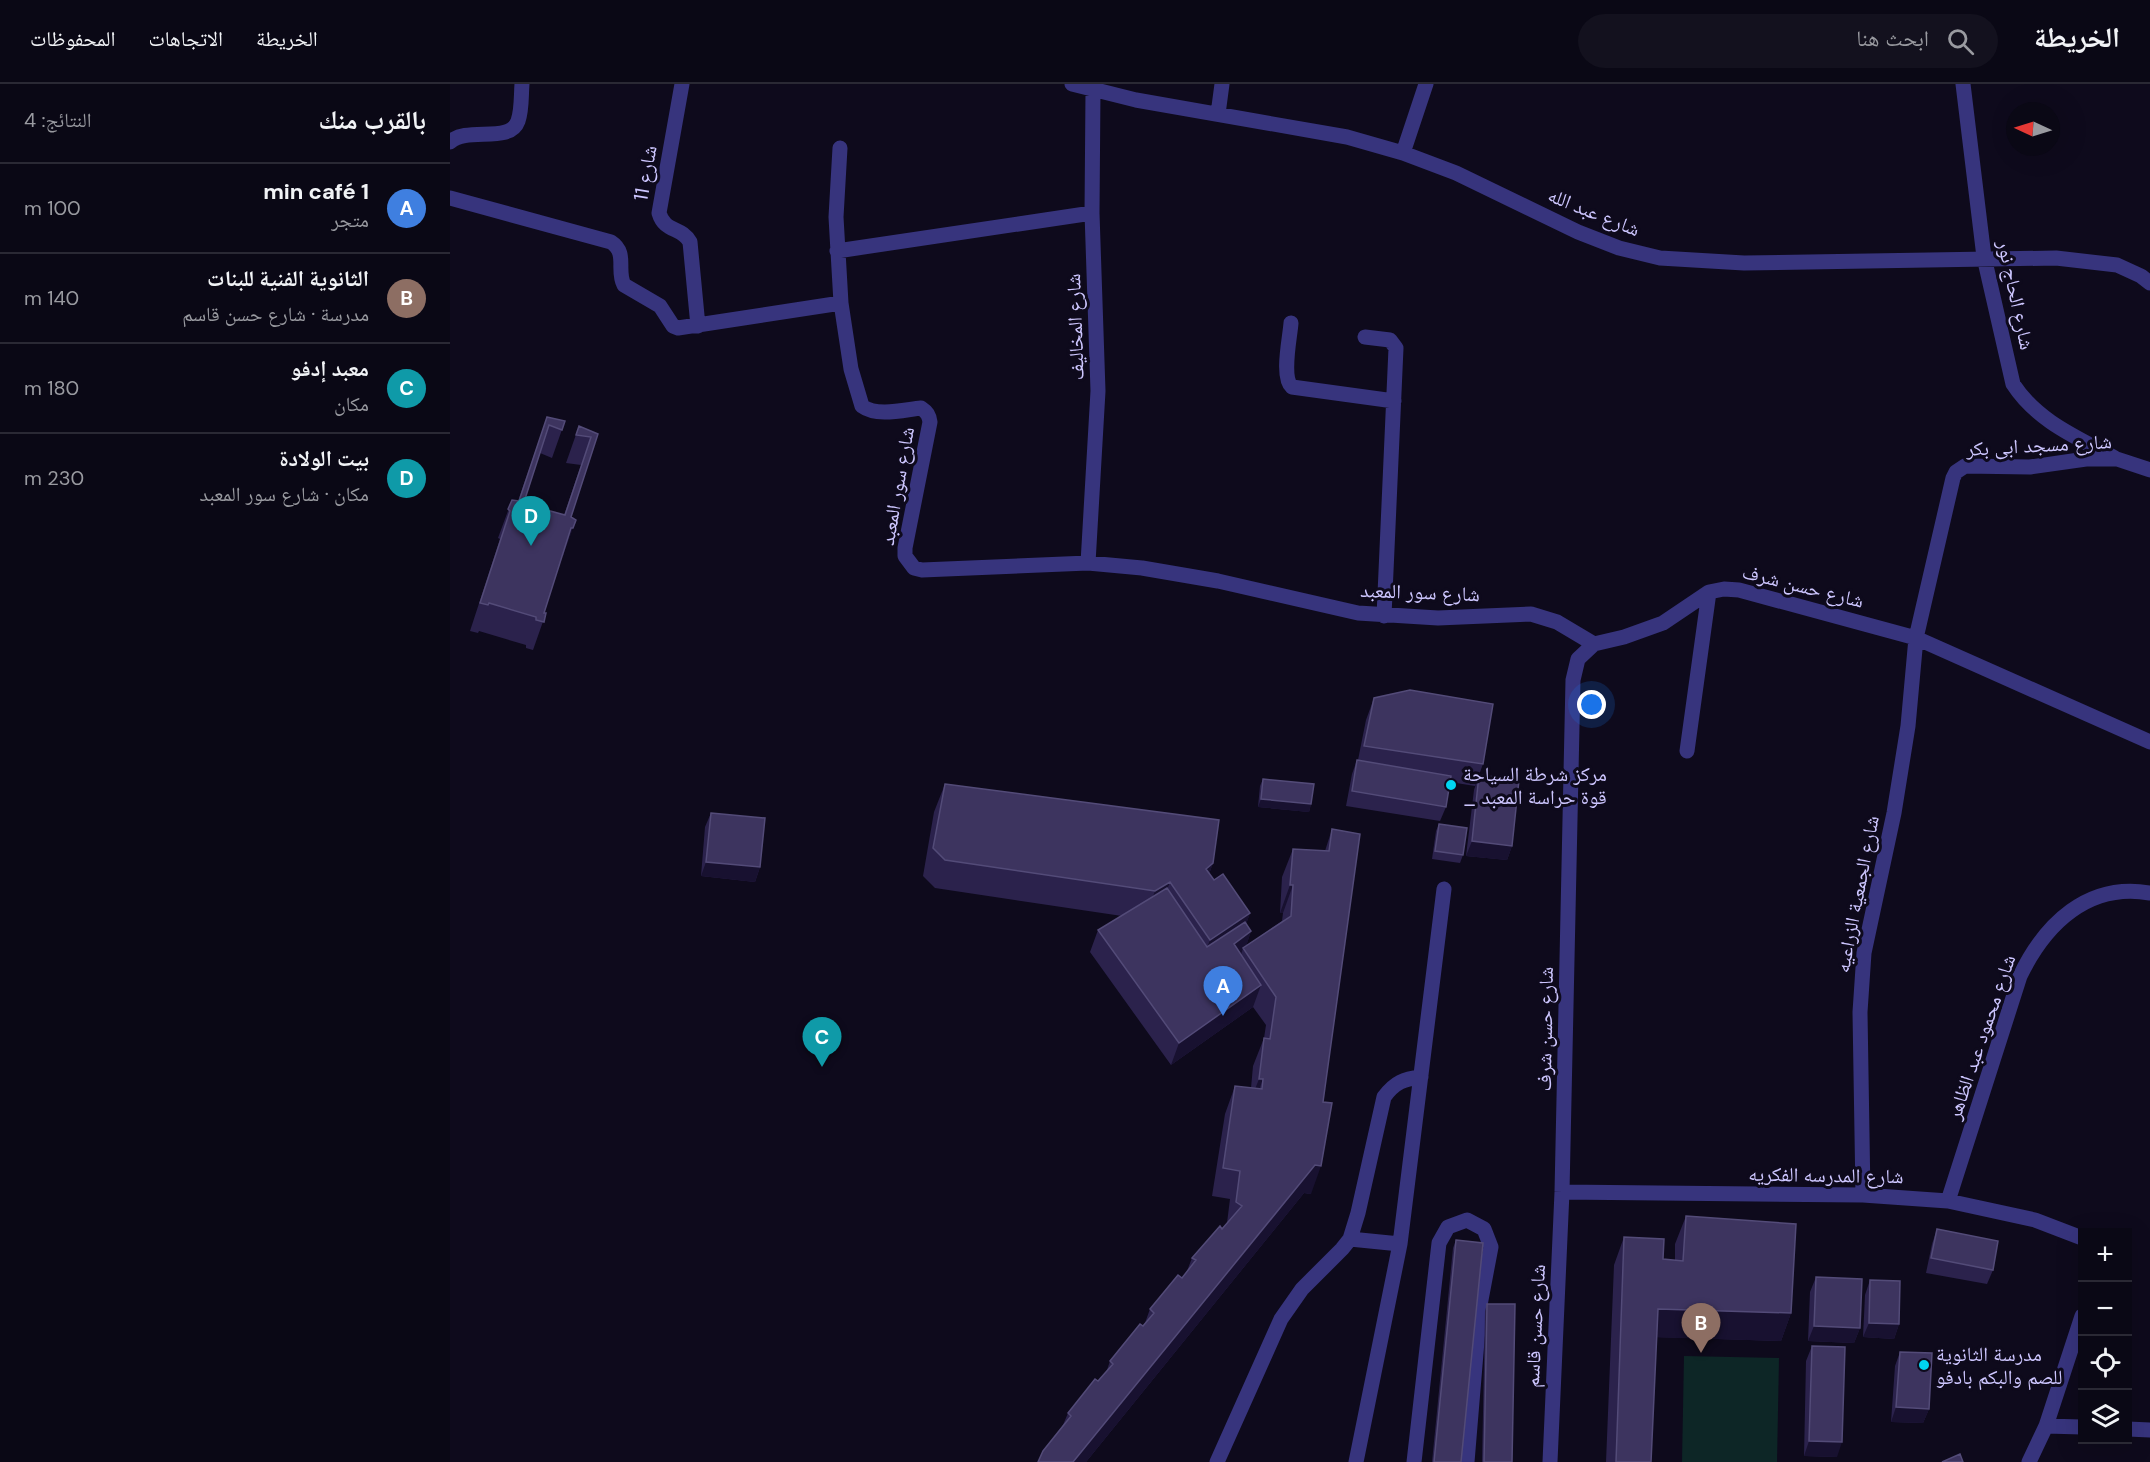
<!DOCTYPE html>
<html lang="ar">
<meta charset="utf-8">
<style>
body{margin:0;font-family:"DM Sans","Noto Naskh Arabic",sans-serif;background:#13111e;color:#f1f3f6;direction:rtl}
.controls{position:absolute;right:18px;bottom:18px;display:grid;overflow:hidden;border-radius:0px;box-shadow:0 6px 24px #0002}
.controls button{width:54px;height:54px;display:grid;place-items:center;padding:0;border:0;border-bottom:2px solid #2a2934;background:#0a0815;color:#f1f3f6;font:30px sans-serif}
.compass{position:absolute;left:1556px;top:18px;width:54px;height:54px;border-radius:50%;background:#0a0815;box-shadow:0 6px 24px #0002;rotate:274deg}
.you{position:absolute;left:1142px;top:621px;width:21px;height:21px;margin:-15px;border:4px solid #fff;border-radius:50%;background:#1a73e8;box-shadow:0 0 0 9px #1a73e833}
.badge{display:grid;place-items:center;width:39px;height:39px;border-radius:50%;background:#00d5f1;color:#fff;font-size:20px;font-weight:700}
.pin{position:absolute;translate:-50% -50px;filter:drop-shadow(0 2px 3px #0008)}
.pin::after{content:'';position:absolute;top:32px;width:21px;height:18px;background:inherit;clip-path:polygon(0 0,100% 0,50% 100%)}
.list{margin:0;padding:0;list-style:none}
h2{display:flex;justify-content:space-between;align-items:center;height:78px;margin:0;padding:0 24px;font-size:26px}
h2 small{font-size:20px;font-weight:400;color:#999aa0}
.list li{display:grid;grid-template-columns:39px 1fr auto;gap:18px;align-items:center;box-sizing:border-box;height:90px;padding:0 24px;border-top:2px solid #2a2934}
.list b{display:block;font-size:22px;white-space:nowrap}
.list p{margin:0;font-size:20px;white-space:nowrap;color:#999aa0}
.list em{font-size:20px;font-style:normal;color:#999aa0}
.icon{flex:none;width:33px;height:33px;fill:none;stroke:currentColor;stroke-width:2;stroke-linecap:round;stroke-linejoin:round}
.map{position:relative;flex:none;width:1700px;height:1378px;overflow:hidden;direction:ltr}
header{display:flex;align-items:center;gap:36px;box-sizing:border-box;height:84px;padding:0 30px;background:#0a0815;border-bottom:2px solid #2a2934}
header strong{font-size:28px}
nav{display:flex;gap:33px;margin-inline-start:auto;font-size:21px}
.search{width:420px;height:54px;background:#13111e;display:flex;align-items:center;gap:15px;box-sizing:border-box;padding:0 21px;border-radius:33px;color:#999aa0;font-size:22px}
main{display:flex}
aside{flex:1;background:#0a0815}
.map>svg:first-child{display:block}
.green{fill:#0d2626}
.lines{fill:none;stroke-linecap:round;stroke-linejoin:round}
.lane{stroke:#37347d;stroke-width:15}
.street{stroke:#37347d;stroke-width:15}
.wall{fill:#2b224c}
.shaded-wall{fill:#181130}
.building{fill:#3d345f;stroke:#534b78;stroke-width:1.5}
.poi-dot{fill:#00d5f1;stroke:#0e0a1c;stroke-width:2}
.labels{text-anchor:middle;stroke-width:6;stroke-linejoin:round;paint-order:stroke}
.street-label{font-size:20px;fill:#cdc6ff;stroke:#0e0a1c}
.poi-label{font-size:20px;fill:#cdc6ff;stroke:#0e0a1c;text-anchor:start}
</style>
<header>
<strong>الخريطة</strong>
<div class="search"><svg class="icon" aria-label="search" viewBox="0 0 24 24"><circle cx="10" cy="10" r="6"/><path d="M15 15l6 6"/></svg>ابحث هنا</div>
<nav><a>الخريطة</a><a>الاتجاهات</a><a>المحفوظات</a></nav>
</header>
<main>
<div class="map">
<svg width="1700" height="1378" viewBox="0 0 1700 1378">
<rect width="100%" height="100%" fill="#0e0a1c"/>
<path class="green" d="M1234,1272L1329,1274L1327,1378H1232Z"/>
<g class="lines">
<path class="lane" d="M900,1155L950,1160
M767,1378L831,1235L852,1205L892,1165L900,1155L908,1129L934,1013C945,998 954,995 971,993
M906,1378L950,1160L994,805
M964,1378L989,1159L998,1143L1017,1136L1034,1145L1041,1163L1030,1221L1017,1378"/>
<path class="street" d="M232,0L209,129C215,149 231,142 240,158L248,242
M622,0L686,16L897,53L953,69L1006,89L1128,148L1169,164L1210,174L1294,179L1606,174L1667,181L1691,192L1700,199
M1513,0L1534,173L1563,300C1587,337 1626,353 1665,374
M768,30L772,0
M0,58C17,42 60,60 68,37C72,26 71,12 72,0
M390,64L386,133L391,219
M953,69L976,0
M0,114L161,158C178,169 166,186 174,201L210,222L223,242L228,244L391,219L401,285L412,322C427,333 453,326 471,324C477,328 479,331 480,338L455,464V472L464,484L472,486L638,479L692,484L768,497L908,529L988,534L1081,530L1107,538L1144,560
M387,167L642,129
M841,239C840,254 831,293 842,303L944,317
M915,253L940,256L946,264L934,532
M638,479L648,307L642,129L643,6
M1237,667L1259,508
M1112,1108L1413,1111L1498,1117L1585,1136L1632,1154
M1413,1111L1410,928L1414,869L1444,729L1458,642L1466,554L1503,394L1506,388L1515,382L1580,383L1636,375H1667L1700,386
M1498,1117L1570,892C1595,840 1638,798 1700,809
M1596,1342L1632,1343
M1678,1345L1700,1346
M1100,1378L1112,1108L1123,596L1128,575L1144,560L1174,553L1213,539L1259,508L1274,505L1289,506L1466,554L1700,658
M1579,1378L1596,1342L1632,1232"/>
</g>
<path class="wall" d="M97,333L115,337L102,374L90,369L74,418L93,425L114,431L131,381L116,379L129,342L148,350L121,433L113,472H112L94,529H96L83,566L76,564V561L29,547L28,549L20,547L50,455L48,454L62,416L68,417Z
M924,614L1033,680L1025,702L1000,698L996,723L990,737L896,722L902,690L907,676H908L916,636Z
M1029,691L1062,762L1057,776L1016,772L1024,706Z
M813,695L861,720L859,728L808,723L810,702Z
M495,700L763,779L759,790L764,796L800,829L796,840L801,847L796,862L832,837L833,829H830L832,793L843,765L875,767L882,745L861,1110L854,1109L636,1378H588L613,1341L618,1329L648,1297L656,1289L660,1277L695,1239L700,1225L732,1194L737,1187L742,1174L777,1139L780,1115L762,1112L775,1030L785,1002L801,1004L803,982L814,954L816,941L803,923L721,981L640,868L648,846L672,832L485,804L473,792L484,728Z
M261,729L310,783L305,798L251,792L255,743Z
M989,740L1013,771L1010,779L982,775L986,747Z
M1236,1132L1341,1229L1331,1257L1206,1253L1201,1378H1156L1164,1181L1174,1153L1213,1175L1225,1176V1160Z
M1487,1145L1543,1186L1537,1200L1476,1189L1482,1160Z
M1006,1156L1011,1378H982L1003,1164Z
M1366,1193L1410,1244L1404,1259L1358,1257L1360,1208Z
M1420,1196L1449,1240L1444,1255L1413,1253L1415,1211Z
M1037,1220L1062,1378H1032L1035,1227Z
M1362,1262L1387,1373L1354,1372L1356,1277Z
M1450,1268L1479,1325L1473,1339L1441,1338L1445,1282Z"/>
<path class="shaded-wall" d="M121,444H123L113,472H111Z
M811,715L861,720L859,728L808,723Z
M1022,757L1062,762L1057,776L1016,772Z
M256,778L310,783L305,798L251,792Z
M763,779L753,807L756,785Z
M720,798L709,826L694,835L705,807Z
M840,801H843L833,829H830Z
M800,829L791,855L801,847L795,866L793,864L791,871L749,884L760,856Z
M811,901L803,923L721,981L729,959Z
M809,995H813L803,1023H798Z
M865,1081L871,1082L861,1110L854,1109L636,1378H623Z
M1208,1225L1341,1229L1331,1257L1197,1253Z
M1419,1239L1449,1240L1444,1255L1413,1253Z
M1364,1242L1410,1244L1404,1259L1358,1257Z
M1446,1323L1479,1325L1473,1339L1441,1338Z
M1359,1357L1392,1358L1387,1373L1354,1372Z"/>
<path class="building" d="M97,333L115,337L112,346L99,341L74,418L93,425L115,431L141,353L126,351L129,342L148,350L121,433L126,436L123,444H121L94,529H96L94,538L86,536V533L39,519L38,521L30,519L60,427L58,425L62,416L69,417Z
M960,606L1043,620L1033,680L914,662L924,614Z
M907,676L1001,692L996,723L902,707Z
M1029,691L1069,696L1062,762L1022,757Z
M813,695L864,700L861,720L811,715Z
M495,700L769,736L763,779L756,785L764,796L773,790L800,829L760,856L720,798L705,807L495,776L483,764Z
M261,729L315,734L310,783L256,778Z
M989,740L1017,744L1013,771L985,767Z
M882,745L910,750L873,1018L882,1019L871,1082L865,1081L623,1378H588L593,1367L621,1332L618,1329L645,1295L648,1297L663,1280L660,1277L690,1240L693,1242L704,1229L700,1225L728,1191L732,1194L746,1176L742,1174L770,1142L772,1145L792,1122L786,1118L790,1087L773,1084L785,1002L812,1005L813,995H809L814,954L820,955L826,913L793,864L841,832L843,801H840L843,765L879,767Z
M717,804L757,863L795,838L801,847L784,860L811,901L729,959L648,846Z
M1236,1132L1346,1140L1341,1229L1208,1225L1201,1378H1166L1174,1153L1214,1155L1213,1175L1233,1177Z
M1487,1145L1548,1157L1543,1186L1481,1174Z
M1006,1156L1033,1159L1011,1378H984Z
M1366,1193L1412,1195L1410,1244L1364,1242Z
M1420,1196L1450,1197L1449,1240L1419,1239Z
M1037,1220H1065L1062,1378H1034Z
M1362,1262L1395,1263L1392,1358L1359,1357Z
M1450,1268L1482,1269L1479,1325L1446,1323Z
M1510,1370L1513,1378H1492Z"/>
<g class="poi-dot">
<circle cx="1001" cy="701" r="6"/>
<circle cx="1474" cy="1281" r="6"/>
</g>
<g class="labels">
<g class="street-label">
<text transform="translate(195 89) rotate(-80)" y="7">شارع 11</text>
<text transform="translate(1144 128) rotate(22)" y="7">شارع عبد الله</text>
<text transform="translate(1566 211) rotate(78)" y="7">شارع الحاج نور</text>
<text transform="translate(625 243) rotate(-92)" y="7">شارع المخاليف</text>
<text transform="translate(1589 361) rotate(-3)" y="7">شارع مسجد ابى بكر</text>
<text transform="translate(447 402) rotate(-80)" y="7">شارع سور المعبد</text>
<text transform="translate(1353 502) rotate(14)" y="7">شارع حسن شرف</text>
<text transform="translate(970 508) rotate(2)" y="7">شارع سور المعبد</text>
<text transform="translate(1407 810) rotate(-79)" y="7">شارع الجمعية الزراعيه</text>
<text transform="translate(1095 945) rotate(-89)" y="7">شارع حسن شرف</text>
<text transform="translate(1531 953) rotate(-71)" y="7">شارع محمود عبد الظاهر</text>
<text transform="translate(1376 1091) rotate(1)" y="7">شارع المدرسه الفكريه</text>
<text transform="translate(1085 1242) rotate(-87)" y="7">شارع حسن قاسم</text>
</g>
<g class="poi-label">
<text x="1013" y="697">مركز شرطة السياحة<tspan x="1013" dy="23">_ قوة حراسة المعبد</tspan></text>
<text x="1486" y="1277">مدرسة الثانوية<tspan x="1486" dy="23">للصم والبكم بادفو</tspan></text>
</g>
</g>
</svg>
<div class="controls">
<button>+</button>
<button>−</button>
<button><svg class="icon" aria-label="locate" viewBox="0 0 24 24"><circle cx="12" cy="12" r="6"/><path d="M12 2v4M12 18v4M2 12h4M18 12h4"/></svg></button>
<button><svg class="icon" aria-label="layers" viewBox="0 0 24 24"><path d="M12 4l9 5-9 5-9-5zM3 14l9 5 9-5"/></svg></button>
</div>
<svg class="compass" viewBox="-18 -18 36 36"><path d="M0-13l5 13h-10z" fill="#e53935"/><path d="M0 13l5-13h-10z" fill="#999aa0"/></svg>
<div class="you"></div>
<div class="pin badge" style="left:773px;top:932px;background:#3f7fe0">A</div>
<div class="pin badge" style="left:1251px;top:1269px;background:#8d6e63">B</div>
<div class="pin badge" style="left:372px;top:983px;background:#0f9aa8">C</div>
<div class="pin badge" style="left:81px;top:462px;background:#0f9aa8">D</div>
</div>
<aside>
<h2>بالقرب منك<small>النتائج: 4</small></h2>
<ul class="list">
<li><span class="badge" style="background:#3f7fe0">A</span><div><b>1 min café</b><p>متجر</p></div><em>100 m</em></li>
<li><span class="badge" style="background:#8d6e63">B</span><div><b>الثانوية الفنية للبنات</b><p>مدرسة · شارع حسن قاسم</p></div><em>140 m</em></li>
<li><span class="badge" style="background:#0f9aa8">C</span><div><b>معبد إدفو</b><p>مكان</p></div><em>180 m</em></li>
<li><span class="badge" style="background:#0f9aa8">D</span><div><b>بيت الولادة</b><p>مكان · شارع سور المعبد</p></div><em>230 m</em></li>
</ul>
</aside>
</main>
